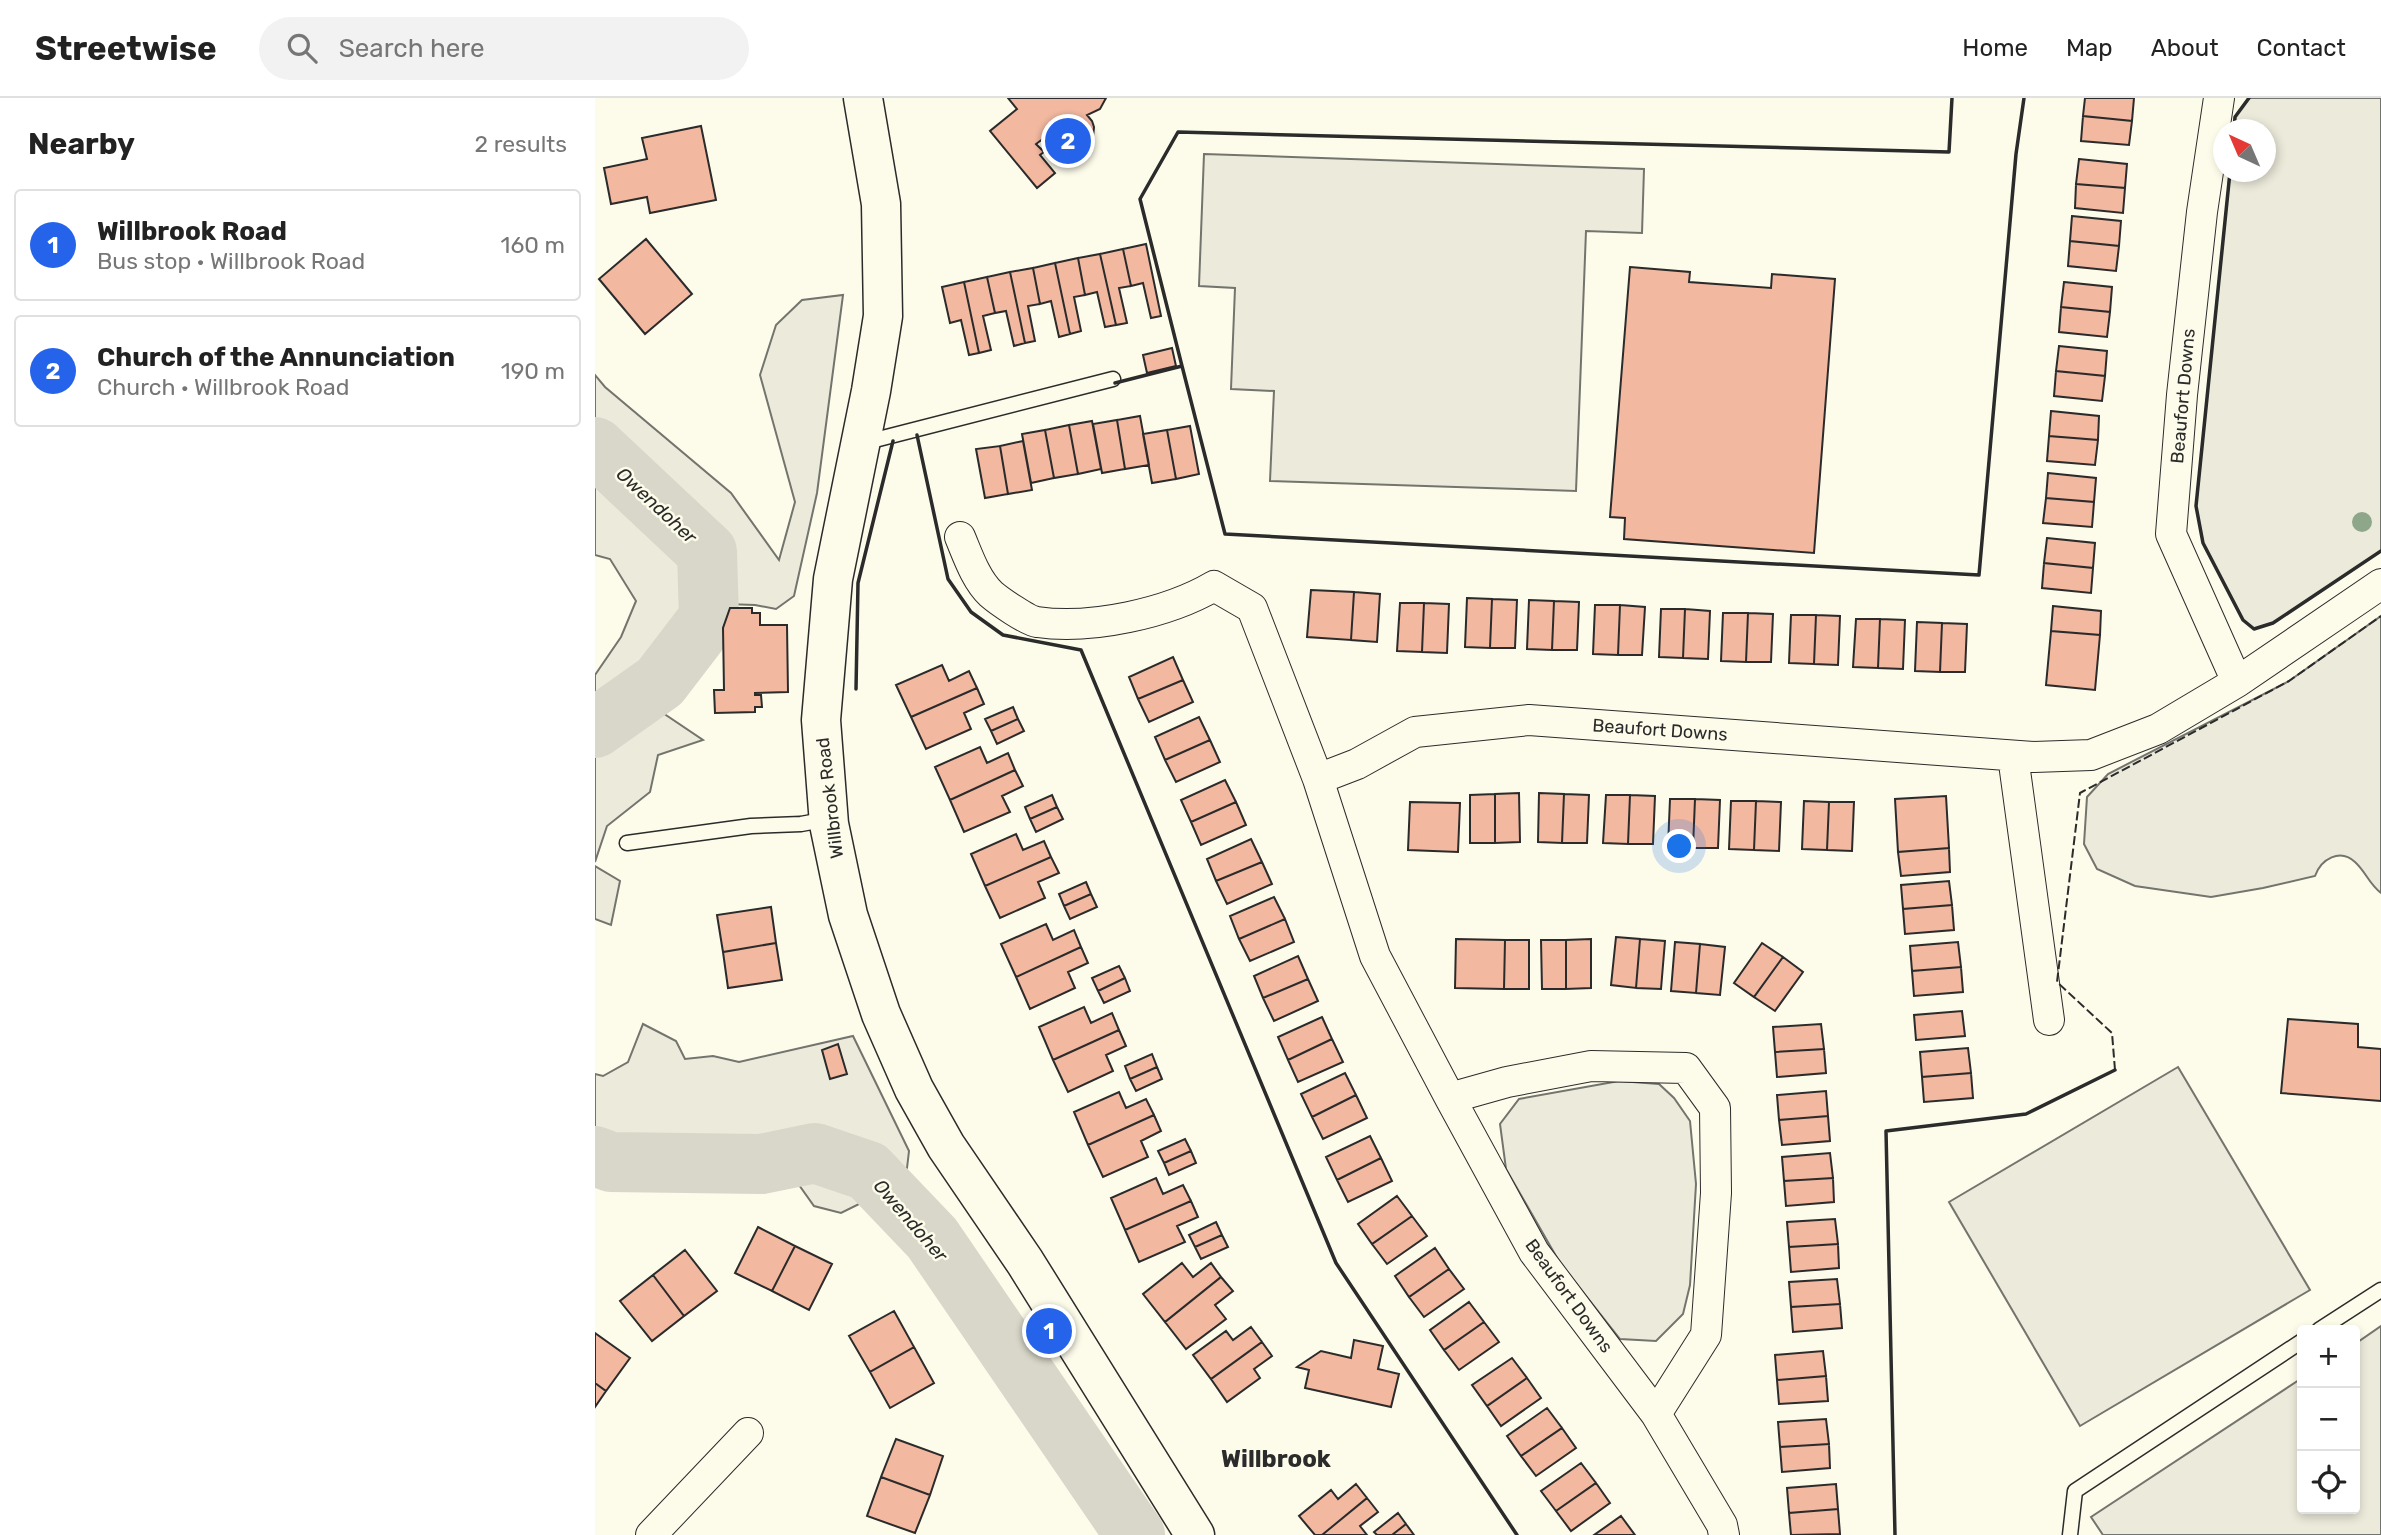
<!DOCTYPE html>
<meta charset="utf-8">
<style>
body{margin:0;font-family:Rubik,sans-serif;background:#f2f2f2;color:#222}
.controls{position:absolute;right:21px;bottom:21px;display:grid;overflow:hidden;border-radius:7px;box-shadow:0 4px 10px #0003}
.controls button{width:63px;height:63px;display:grid;place-items:center;padding:0;border:0;border-bottom:2px solid #e0e0e0;background:#fff;color:#222;font:35px sans-serif}
.compass{position:absolute;left:1618px;top:21px;width:63px;height:63px;border-radius:50%;background:#fff;box-shadow:0 4px 10px #0003;rotate:316deg}
.you{position:absolute;left:1085px;top:749px;width:24px;height:24px;margin:-18px;border:5px solid #fff;border-radius:50%;background:#1a73e8;box-shadow:0 0 0 10px #1a73e833}
.badge{display:grid;place-items:center;width:46px;height:46px;border-radius:50%;background:#2563eb;color:#fff;font-size:23px;font-weight:700}
.pin{position:absolute;translate:-50% -50%;border:4px solid #fff;box-shadow:0 2px 7px #0006}
.list{margin:0;padding:0;list-style:none}
h2{display:flex;justify-content:space-between;align-items:center;height:91px;margin:0;padding:0 28px;font-size:30px}
h2 small{font-size:23px;font-weight:400;color:#767676}
.list li{display:grid;grid-template-columns:46px 1fr auto;gap:21px;align-items:center;box-sizing:border-box;height:112px;margin:0 14px 14px;padding:0 14px;border:2px solid #e0e0e0;border-radius:7px}
.list b{display:block;font-size:26px;white-space:nowrap}
.list p{margin:0;font-size:23px;white-space:nowrap;color:#767676}
.list em{font-size:23px;font-style:normal;color:#767676}
.icon{flex:none;width:38px;height:38px;fill:none;stroke:currentColor;stroke-width:2;stroke-linecap:round;stroke-linejoin:round}
.map{position:relative;flex:none;width:1786px;height:1437px;overflow:hidden}
header{display:flex;align-items:center;gap:42px;box-sizing:border-box;height:98px;padding:0 35px;background:#fff;border-bottom:2px solid #e0e0e0}
header strong{font-size:33px}
nav{display:flex;gap:38px;margin-inline-start:auto;font-size:24px}
.search{width:490px;height:63px;background:#f2f2f2;display:flex;align-items:center;gap:18px;box-sizing:border-box;padding:0 24px;border-radius:38px;color:#767676;font-size:26px}
main{display:flex}
aside{flex:1;background:#fff}
.map>svg:first-child{display:block}
.green{fill:#ecebdb;stroke:#74746e;stroke-width:2}
.lines{fill:none;stroke-linecap:round;stroke-linejoin:round}
.river{stroke:#d8d7c9;stroke-width:60}
.building{fill:#f2b8a0;stroke:#2b2b2b;stroke-width:2}
.lane-casing{stroke:#2b2b2b;stroke-width:17}
.street-casing{stroke:#2b2b2b;stroke-width:32}
.secondary-casing{stroke:#2b2b2b;stroke-width:41}
.lane{stroke:#fdfbea;stroke-width:14}
.street{stroke:#fdfbea;stroke-width:30}
.secondary{stroke:#fdfbea;stroke-width:38}
.fence{stroke:#2b2b2b;stroke-width:2;stroke-dasharray:9 3.5;stroke-linecap:butt}
.wall{stroke:#2b2b2b;stroke-width:3.5}
.tree{fill:#8ea78a}
.labels{text-anchor:middle;stroke-width:5;stroke-linejoin:round;paint-order:stroke}
.street-label{font-size:18px;fill:#2b2b2b;stroke:#fdfbea}
.water-label{font-size:19px;font-style:italic;fill:#2b2b2b;stroke:#fdfbea}
.district-label{font-size:24px;font-weight:bold;fill:#2b2b2b;stroke:#fdfbea}
</style>
<header>
<strong>Streetwise</strong>
<div class="search"><svg class="icon" aria-label="search" viewBox="0 0 24 24"><circle cx="10" cy="10" r="6"/><path d="M15 15l6 6"/></svg>Search here</div>
<nav><a>Home</a><a>Map</a><a>About</a><a>Contact</a></nav>
</header>
<main>
<aside>
<h2>Nearby<small>2 results</small></h2>
<ul class="list">
<li><span class="badge">1</span><div><b>Willbrook Road</b><p>Bus stop · Willbrook Road</p></div><em>160 m</em></li>
<li><span class="badge">2</span><div><b>Church of the Annunciation</b><p>Church · Willbrook Road</p></div><em>190 m</em></li>
</ul>
</aside>
<div class="map">
<svg width="1786" height="1437" viewBox="0 0 1786 1437">
<rect width="100%" height="100%" fill="#fdfbea"/>
<path class="green" d="M1654,0H1786V453L1678,525L1659,531L1648,522L1608,445L1601,408L1635,74H1671V32L1639,31L1640,19Z
M609,56L1049,71L1047,135L991,133L981,393L675,383L679,293L636,291L640,190L604,188Z
M248,197L222,395L199,498L181,511L160,507L131,506L124,534L92,568L62,611L108,642L63,657L55,694L12,728L0,764V577L26,539L41,503L15,461L0,457V277L10,289L136,395L184,462L200,404L165,277L181,227L207,202Z
M1786,518V795C1774,786 1771,774 1760,764C1745,750 1726,761 1720,778L1668,790L1616,799L1540,788L1502,771L1489,746L1492,699L1513,676L1694,583Z
M0,768L25,783L16,827L0,821Z
M48,926L81,943L90,961L118,958L144,964L258,938L314,1053L312,1070L305,1082L284,1058L249,1061L270,1089L293,1101L264,1106L246,1115L219,1108L204,1087L173,1069L44,1088L0,1081V976L8,978L33,964Z
M1583,969L1715,1192L1485,1328L1354,1104Z
M1024,983L1064,986L1079,1000L1095,1023L1101,1086L1095,1187L1088,1216L1061,1243L1025,1241L965,1165L911,1071L905,1026L924,1001Z
M1786,1228V1437H1508L1496,1419L1707,1280V1411H1760V1246Z"/>
<g class="lines">
<path class="river" d="M0,349L112,454L114,520L65,584L0,630
M0,1058L16,1064L166,1066L220,1055L273,1073L337,1140L540,1437"/>
</g>
<path class="building" d="M413,0H511L505,11L492,17L497,23L499,29L498,39L492,46L480,53L469,55L455,47L449,40L441,46L449,54L445,57L460,75L442,90L395,33L422,11Z
M1490,0H1539L1537,23L1488,18Z
M1488,18L1537,23L1534,47L1486,43Z
M106,28L121,102L55,115L52,99L16,106L9,70L52,61L47,40Z
M1484,61L1532,66L1530,90L1481,86Z
M1481,86L1530,90L1528,115L1480,110Z
M1477,118L1526,123L1524,148L1475,143Z
M51,141L97,196L50,236L4,181Z
M1475,143L1524,148L1521,173L1473,168Z
M551,146L566,218L556,220L548,185L536,188L528,151Z
M528,151L536,188L524,190L532,225L521,227L505,156Z
M505,156L521,227L510,229L502,194L490,197L483,160Z
M483,160L490,197L479,199L486,233L475,236L460,165Z
M460,165L475,236L464,239L456,203L445,206L438,170Z
M1035,169L1095,174L1094,184L1176,190L1177,176L1240,181L1219,455L1029,441L1030,420L1015,419Z
M438,170L445,206L433,208L440,243L430,245L415,174Z
M415,174L430,245L419,248L411,213L400,215L392,179Z
M392,179L400,215L388,218L396,252L384,255L369,184Z
M369,184L384,255L374,257L366,222L355,225L347,189Z
M1469,184L1517,189L1515,214L1466,209Z
M1466,209L1515,214L1512,239L1464,234Z
M1464,248L1512,253L1510,278L1461,273Z
M577,250L581,268L552,275L548,257Z
M1461,273L1510,278L1507,303L1459,298Z
M1456,313L1504,318L1503,342L1454,338Z
M545,318L554,367L530,371L522,322Z
M522,322L530,371L507,375L498,326Z
M497,323L506,371L483,376L474,327Z
M474,327L483,376L459,380L450,332Z
M595,328L604,376L581,381L572,332Z
M450,332L459,380L436,385L427,336Z
M572,332L581,381L557,385L548,336Z
M1454,338L1503,342L1500,367L1452,363Z
M428,343L437,392L413,396L405,348Z
M405,348L413,396L390,400L381,351Z
M1453,375L1501,380L1499,404L1451,400Z
M1451,400L1499,404L1497,429L1448,425Z
M1452,440L1500,445L1498,470L1449,465Z
M1449,465L1498,470L1496,495L1447,490Z
M716,492L759,494L756,542L712,539Z
M759,494L785,496L782,544L756,542Z
M872,500L897,501L895,550L870,549Z
M897,501L922,502L920,550H895Z
M934,502L959,503L957,552L932,551Z
M959,503L984,504L982,552H957Z
M805,505H829L827,554L802,553Z
M829,505L854,506L852,555L827,554Z
M1000,507H1025L1023,557L998,556Z
M1025,507L1050,509L1047,557H1023Z
M1458,508L1506,513L1505,537L1456,533Z
M135,510H157V515H165V527H192L193,594L160,595V597H166L167,609H160V614L120,615L119,592H129L128,530Z
M1066,511H1090L1088,560L1064,559Z
M1090,511L1115,513L1113,561L1088,560Z
M1128,515H1153L1151,564L1126,563Z
M1153,515L1178,516L1176,564H1151Z
M1196,517H1221L1219,566L1194,565Z
M1221,517L1245,518L1243,567L1219,566Z
M1261,521H1285L1283,570L1258,569Z
M1285,521L1310,522L1308,571L1283,570Z
M1322,524L1347,525L1345,574L1320,573Z
M1347,525L1372,526L1370,574H1345Z
M1456,533L1505,537L1500,592L1451,587Z
M578,559L588,582L543,601L534,579Z
M347,567L354,583L374,573L382,590L316,619L301,587Z
M588,582L598,604L554,624L543,601Z
M382,590L389,606L369,615L376,631L331,651L316,619Z
M418,609L423,621L396,633L390,621Z
M604,619L615,642L570,662L560,639Z
M423,621L429,633L402,646L396,633Z
M615,642L625,664L581,684L570,662Z
M385,649L392,665L413,655L420,672L355,702L340,669Z
M420,672L428,688L407,698L415,714L369,734L355,702Z
M630,682L641,704L596,724L586,702Z
M924,695L925,744L900,745V696Z
M944,695L969,696L967,745L943,744Z
M900,696V745H875V697Z
M969,696L994,697L992,745H967Z
M457,697L462,709L435,721L430,709Z
M1011,697H1035L1033,746L1008,745Z
M1035,697L1060,698L1058,746H1033Z
M1351,698L1354,750L1303,754L1300,701Z
M1075,701H1100L1098,750L1073,749Z
M1100,701L1125,702L1123,750H1098Z
M1136,703H1161L1159,752L1134,751Z
M1161,703L1186,704L1184,753L1159,752Z
M1209,703L1234,704L1232,752L1207,751Z
M641,704L651,727L606,747L596,724Z
M815,704L865,705L863,754L813,752Z
M1234,704H1259L1257,753L1232,752Z
M462,709L468,721L441,734L435,721Z
M421,736L428,752L449,743L456,759L390,788L376,756Z
M656,741L667,764L621,783L612,761Z
M1354,750L1355,774L1306,778L1303,754Z
M456,759L464,775L443,784L450,800L405,820L390,788Z
M667,764L677,786L632,806L621,783Z
M1354,783L1357,807L1308,811L1306,787Z
M491,784L496,796L469,808L464,796Z
M496,796L502,809L475,821L469,808Z
M679,799L690,821L644,841L635,818Z
M1357,807L1359,832L1310,836L1308,811Z
M176,809L181,845L128,854L122,817Z
M690,821L699,844L655,863L644,841Z
M451,826L458,842L479,832L486,849L421,879L406,846Z
M1021,839L1045,841L1041,890L1016,887Z
M861,841L910,842L909,891L860,890Z
M996,841V890L971,891V842Z
M1045,841L1070,843L1066,891L1041,890Z
M910,842H934V891H909Z
M946,842H971V891H947Z
M1080,844L1105,846L1101,895L1076,893Z
M1363,844L1366,869L1317,873L1315,848Z
M181,845L187,882L133,890L128,854Z
M1167,845L1188,859L1159,899L1139,885Z
M1105,846L1130,849L1125,897L1101,895Z
M486,849L493,865L473,874L480,890L435,911L421,879Z
M703,858L713,881L668,900L659,878Z
M1188,859L1208,874L1180,913L1159,899Z
M524,868L530,880L503,893L497,880Z
M1366,869L1368,894L1319,898L1317,873Z
M530,880L535,893L509,905L503,893Z
M713,881L723,903L679,923L668,900Z
M489,909L496,925L517,915L524,932L458,962L444,929Z
M1367,913L1370,938L1321,942L1319,917Z
M727,919L737,941L693,962L683,939Z
M1693,921L1763,926V949L1786,951V1003L1686,995Z
M1226,926L1229,951L1180,954L1178,929Z
M524,932L531,948L511,957L518,973L473,994L458,962Z
M737,941L748,964L703,984L693,962Z
M243,946L252,976L235,981L227,952Z
M1373,950L1376,975L1327,979L1325,954Z
M1229,951L1231,975L1182,979L1180,954Z
M557,956L562,969L535,981L530,968Z
M562,969L567,981L541,993L535,981Z
M750,975L761,997L717,1019L706,996Z
M1376,975L1378,1000L1329,1004L1327,979Z
M1231,993L1233,1018L1184,1022L1182,997Z
M524,994L531,1010L551,1001L559,1017L493,1047L479,1014Z
M761,997L772,1020L728,1041L717,1019Z
M559,1017L566,1033L546,1043L553,1059L508,1079L493,1047Z
M1233,1018L1235,1043L1187,1047L1184,1022Z
M775,1038L786,1060L742,1082L731,1059Z
M590,1041L596,1053L569,1065L563,1053Z
M596,1053L601,1065L574,1077L569,1065Z
M1235,1055L1238,1080L1189,1083L1187,1059Z
M786,1060L797,1083L753,1104L742,1082Z
M561,1080L568,1096L588,1087L596,1103L530,1132L516,1100Z
M1238,1080L1239,1104L1191,1108L1189,1083Z
M802,1098L817,1118L777,1146L763,1126Z
M596,1103L603,1119L582,1128L590,1144L544,1164L530,1132Z
M817,1118L832,1138L792,1166L777,1146Z
M1240,1121L1243,1146L1194,1149L1192,1124Z
M621,1124L627,1137L600,1149L594,1137Z
M163,1129L200,1148L177,1193L140,1175Z
M627,1137L633,1149L606,1161L600,1149Z
M1243,1146L1244,1170L1196,1174L1194,1149Z
M200,1148L237,1166L214,1212L177,1193Z
M840,1150L854,1171L814,1199L800,1178Z
M90,1152L122,1193L89,1218L58,1177Z
M587,1165L598,1179L616,1165L626,1179L570,1224L548,1196Z
M854,1171L869,1191L829,1219L814,1199Z
M58,1177L89,1218L57,1243L25,1203Z
M626,1179L638,1193L620,1207L631,1221L591,1251L570,1224Z
M1242,1181L1245,1206L1196,1209L1194,1184Z
M874,1204L889,1224L849,1252L835,1232Z
M1245,1206L1247,1230L1198,1234L1196,1209Z
M299,1213L319,1249L275,1274L254,1238Z
M889,1224L904,1244L864,1272L849,1252Z
M656,1229L667,1244L616,1281L598,1257L631,1233L638,1242Z
M0,1235L35,1260L11,1293L0,1285Z
M759,1242L788,1248L783,1271L804,1276L796,1309L710,1290L714,1272L702,1269L726,1253L756,1260Z
M667,1244L677,1258L659,1271L665,1280L632,1304L616,1281Z
M319,1249L339,1285L295,1310L275,1274Z
M1228,1253L1231,1278L1182,1282L1180,1257Z
M917,1260L932,1280L892,1308L877,1287Z
M1231,1278L1233,1303L1184,1306L1182,1282Z
M932,1280L946,1300L906,1328L892,1308Z
M0,1285L11,1293L0,1309Z
M952,1310L967,1330L926,1358L912,1338Z
M1231,1321L1234,1346L1185,1349L1183,1324Z
M967,1330L981,1350L941,1378L926,1358Z
M301,1341L348,1358L335,1397L286,1379Z
M1234,1346L1235,1370L1187,1374L1185,1349Z
M986,1365L1001,1385L961,1413L946,1393Z
M286,1379L335,1397L320,1435L272,1418Z
M1001,1385L1015,1405L976,1433L961,1413Z
M761,1386L772,1400L727,1437H720L704,1418L736,1392L743,1401Z
M1241,1386L1243,1411L1194,1415L1192,1390Z
M772,1400L783,1414L765,1428L772,1437H727Z
M1243,1411L1245,1436L1196,1437L1194,1415Z
M803,1415L811,1426L797,1437H782L779,1434Z
M1026,1418L1040,1437H999Z
M811,1426L819,1437H797Z"/>
<g class="lines">
<defs>
<path id="lane" d="M268,345L518,281
M32,745L156,728L206,726L233,721
M1724,1232L1786,1192
M1475,1437L1480,1393L1707,1243"/>
<path id="street" d="M1624,0L1607,114L1587,297L1576,436L1642,584
M365,439C373,458 381,482 396,496C404,503 433,523 442,524C496,532 573,515 619,488L657,510L723,681L780,858L855,1000L939,1154L1061,1316L1127,1427L1129,1437
M1418,658L1454,922
M723,681L762,666L820,634L934,622L1439,659L1496,657L1563,631L1642,584L1786,486
M855,1000L912,984L996,968L1091,970L1120,1010L1121,1095L1111,1237L1061,1316
M56,1437L153,1335"/>
<path id="secondary" d="M268,0L286,106L288,218L276,293L238,481L226,622L234,726L253,817L286,916L319,991L351,1048L430,1164L600,1437"/>
</defs>
<use href="#lane" class="lane-casing"/>
<use href="#street" class="street-casing"/>
<use href="#secondary" class="secondary-casing"/>
<use href="#lane" class="lane"/>
<use href="#street" class="street"/>
<use href="#secondary" class="secondary"/>
<path class="fence" d="M1520,972L1517,935L1462,884L1485,695L1694,583L1786,518"/>
<path class="wall" d="M1639,32L1640,19L1654,0
M1635,74L1601,408L1608,445L1648,522L1659,531L1678,525L1786,453
M587,268L545,101L583,34L1354,54L1357,0
M520,285L587,268L630,436L1384,477L1421,56L1429,0
M322,337L353,481L376,514L408,537L486,552L741,1165L922,1437
M261,591L263,485L298,343
M1300,1437L1291,1033L1431,1016L1520,972"/>
</g>
<circle class="tree" cx="1767" cy="424" r="10"/>
<g class="labels">
<g class="street-label">
<text transform="translate(1588 298) rotate(-85)" y="6">Beaufort Downs</text>
<text transform="translate(1065 632) rotate(4)" y="6">Beaufort Downs</text>
<text transform="translate(235 700) rotate(-97)" y="6">Willbrook Road</text>
<text transform="translate(974 1198) rotate(54)" y="6">Beaufort Downs</text>
</g>
<g class="water-label">
<text transform="translate(62 407) rotate(43)" y="7">Owendoher</text>
<text transform="translate(316 1122) rotate(49)" y="7">Owendoher</text>
</g>
<g class="district-label">
<text x="681" y="1369">Willbrook</text>
</g>
</g>
</svg>
<div class="controls">
<button>+</button>
<button>−</button>
<button><svg class="icon" aria-label="locate" viewBox="0 0 24 24"><circle cx="12" cy="12" r="6"/><path d="M12 2v4M12 18v4M2 12h4M18 12h4"/></svg></button>
</div>
<svg class="compass" viewBox="-18 -18 36 36"><path d="M0-13l5 13h-10z" fill="#e53935"/><path d="M0 13l5-13h-10z" fill="#767676"/></svg>
<div class="you"></div>
<div class="pin badge" style="left:454px;top:1233px">1</div>
<div class="pin badge" style="left:473px;top:43px">2</div>
</div>
</main>
